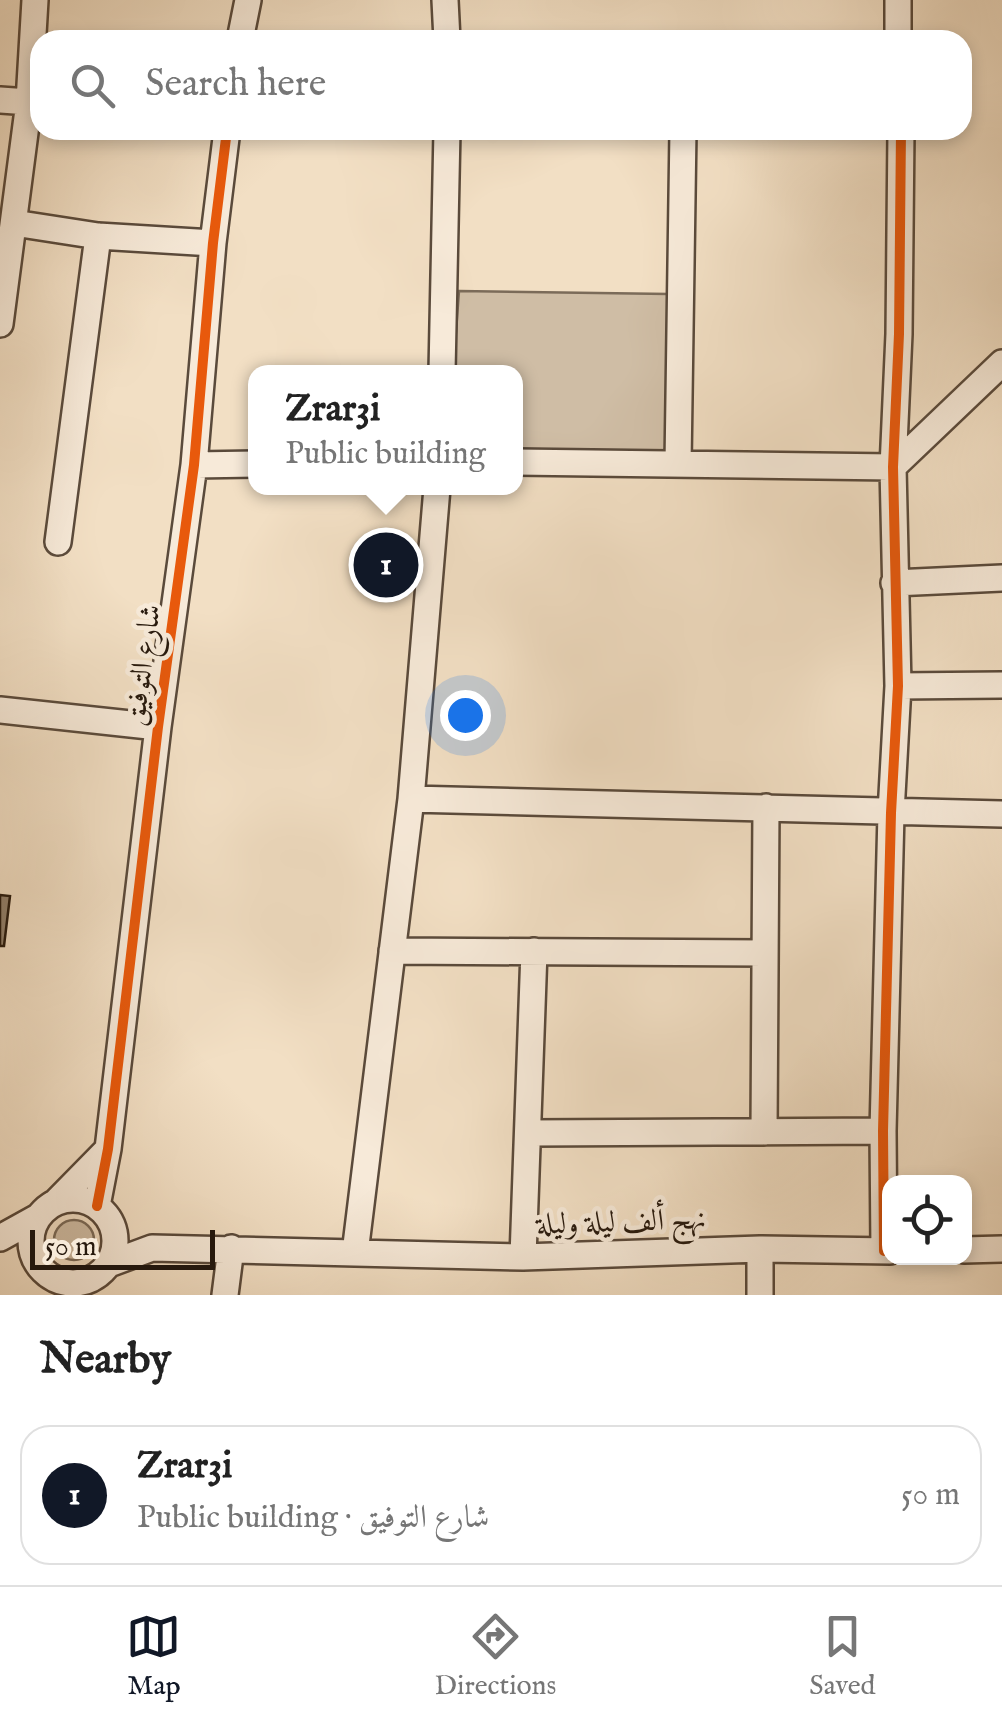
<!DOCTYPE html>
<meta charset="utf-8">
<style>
body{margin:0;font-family:"IM FELL English",Amiri,serif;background:#f2f2f2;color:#222}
.controls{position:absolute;right:30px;bottom:30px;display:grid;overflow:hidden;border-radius:20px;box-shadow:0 5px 15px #0003}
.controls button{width:90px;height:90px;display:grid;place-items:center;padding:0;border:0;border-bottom:2px solid #e0e0e0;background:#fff;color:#222;font:50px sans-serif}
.scale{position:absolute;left:30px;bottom:25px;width:185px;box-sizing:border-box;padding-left:10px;border:5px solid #27190d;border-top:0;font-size:28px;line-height:35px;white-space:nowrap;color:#27190d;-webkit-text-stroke:8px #f7ead9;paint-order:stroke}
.you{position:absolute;left:465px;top:715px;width:35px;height:35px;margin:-25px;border:8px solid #fff;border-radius:50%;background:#1a73e8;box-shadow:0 0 0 15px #1a73e833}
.badge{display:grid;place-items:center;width:65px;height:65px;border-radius:50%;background:#111827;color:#fff;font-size:32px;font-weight:700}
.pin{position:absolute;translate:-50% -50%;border:5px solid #fff;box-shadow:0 2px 10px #0006}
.popup{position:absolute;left:248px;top:365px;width:275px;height:130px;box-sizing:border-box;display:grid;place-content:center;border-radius:20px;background:#fff;filter:drop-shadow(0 2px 8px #0005);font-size:32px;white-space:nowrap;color:#767676}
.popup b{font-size:38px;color:#222}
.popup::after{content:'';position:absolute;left:50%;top:100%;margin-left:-20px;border:20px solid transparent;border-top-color:#fff}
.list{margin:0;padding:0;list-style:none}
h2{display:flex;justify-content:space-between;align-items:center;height:130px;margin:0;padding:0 40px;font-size:42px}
h2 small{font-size:32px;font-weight:400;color:#767676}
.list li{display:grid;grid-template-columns:65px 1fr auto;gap:30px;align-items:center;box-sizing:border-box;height:140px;margin:0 20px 20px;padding:0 20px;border:2px solid #e0e0e0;border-radius:30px}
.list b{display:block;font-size:38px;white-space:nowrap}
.list p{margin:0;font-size:32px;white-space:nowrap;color:#767676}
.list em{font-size:32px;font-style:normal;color:#767676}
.icon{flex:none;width:55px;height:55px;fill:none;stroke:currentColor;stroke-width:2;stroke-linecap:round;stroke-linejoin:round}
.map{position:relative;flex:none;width:1002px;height:1295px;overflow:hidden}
.search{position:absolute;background:#fff;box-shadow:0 5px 15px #0003;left:30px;right:30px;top:30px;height:110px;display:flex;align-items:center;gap:25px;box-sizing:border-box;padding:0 35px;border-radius:30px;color:#767676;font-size:38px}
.sheet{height:290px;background:#fff}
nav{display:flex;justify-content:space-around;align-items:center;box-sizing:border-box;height:140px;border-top:2px solid #e0e0e0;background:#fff;font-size:28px;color:#767676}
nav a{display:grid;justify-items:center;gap:5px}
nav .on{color:#111827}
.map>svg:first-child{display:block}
.green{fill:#cfbda5;stroke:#7b6b59;stroke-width:2.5}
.building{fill:#91806c;stroke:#27190d;stroke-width:2.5}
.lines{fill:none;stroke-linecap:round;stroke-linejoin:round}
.street-casing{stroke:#5a4a3b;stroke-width:30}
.street{stroke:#f7ead9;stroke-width:25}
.cycleway-casing{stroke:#f7ead9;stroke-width:16}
.cycleway{stroke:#e8590c;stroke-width:10}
.labels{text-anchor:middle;stroke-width:9;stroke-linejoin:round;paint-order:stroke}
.street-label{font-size:30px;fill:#27190d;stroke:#f7ead9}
</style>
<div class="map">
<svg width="1002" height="1295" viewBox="0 0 1002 1295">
<rect width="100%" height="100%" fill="#f2dfc4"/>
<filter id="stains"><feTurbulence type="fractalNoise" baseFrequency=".002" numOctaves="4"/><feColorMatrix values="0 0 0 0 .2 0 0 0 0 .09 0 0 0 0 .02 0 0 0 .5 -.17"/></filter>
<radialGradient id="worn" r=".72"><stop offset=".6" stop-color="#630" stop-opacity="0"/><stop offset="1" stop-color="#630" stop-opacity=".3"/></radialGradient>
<path class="green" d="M459,291L668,294V453L516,449V372H453Z
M54 1240a20 20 0 1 1 40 0a20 20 0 1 1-40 0Z"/>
<path class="building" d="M0,895L10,896L4,946H0Z"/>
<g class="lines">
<defs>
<path id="street" d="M445,0L447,40
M898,0V40
M240,40L248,0
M0,100L29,102
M14,223L98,236L213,243
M0,324L29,102L35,0
M442,372L447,130
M516,462L893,467L1002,363
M678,464L683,130
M194,465L256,464
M58,542L98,236
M894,583L1002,578
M898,686L1002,685
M0,710L158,727
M411,799L1002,814
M392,951L765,953
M764,1132L766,807
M530,1133L883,1131
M31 1241a42 42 0 1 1 84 0a42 42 0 1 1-84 0Z
M55,1203L108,1149
M97,1206L108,1149L158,727L194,465L213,243L227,130
M0,1238L38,1217
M760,1249V1295
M964,1250L1002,1249
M884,1251L883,1131L891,813L898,686L893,467L899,334L901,130
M355,1253L523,1257L760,1249L890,1251
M523,1257L534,951
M109,1264L152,1248L355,1253L411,799L437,488
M225,1295L231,1248"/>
</defs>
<use href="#street" class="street-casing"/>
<use href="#street" class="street"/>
<defs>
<path id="cycleway" d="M97,1206L108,1149L158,727L194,465L213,243L227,130
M884,1251L883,1131L891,813L898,686L893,467L899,334L901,130"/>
</defs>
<use href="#cycleway" class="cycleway-casing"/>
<use href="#cycleway" class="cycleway"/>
</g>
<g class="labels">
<g class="street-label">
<text transform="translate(142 665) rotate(-82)" y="10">شارع التوفيق</text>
<text transform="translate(621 1221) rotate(-2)" y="10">نهج ألف ليلة وليلة</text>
</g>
</g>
<rect width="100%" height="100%" filter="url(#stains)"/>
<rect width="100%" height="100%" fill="url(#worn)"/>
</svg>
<div class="controls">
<button><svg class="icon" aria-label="locate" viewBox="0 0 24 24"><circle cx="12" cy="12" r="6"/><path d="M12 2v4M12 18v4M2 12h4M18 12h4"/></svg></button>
</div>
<div class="scale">50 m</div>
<div class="you"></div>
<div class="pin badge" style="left:386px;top:565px">1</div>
<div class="popup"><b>Zrar3i</b>Public building</div>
<div class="search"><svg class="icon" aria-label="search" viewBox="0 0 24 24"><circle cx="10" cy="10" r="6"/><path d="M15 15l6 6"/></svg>Search here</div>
</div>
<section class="sheet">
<h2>Nearby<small></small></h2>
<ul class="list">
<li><span class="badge">1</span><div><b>Zrar3i</b><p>Public building · شارع التوفيق</p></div><em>50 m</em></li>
</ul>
</section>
<nav>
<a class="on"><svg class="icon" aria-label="map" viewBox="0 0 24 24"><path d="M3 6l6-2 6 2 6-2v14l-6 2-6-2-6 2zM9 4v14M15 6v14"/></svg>Map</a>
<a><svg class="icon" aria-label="directions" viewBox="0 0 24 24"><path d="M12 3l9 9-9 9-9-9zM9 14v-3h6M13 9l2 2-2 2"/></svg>Directions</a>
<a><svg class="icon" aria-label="saved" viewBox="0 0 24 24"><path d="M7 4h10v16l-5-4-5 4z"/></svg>Saved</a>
</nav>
